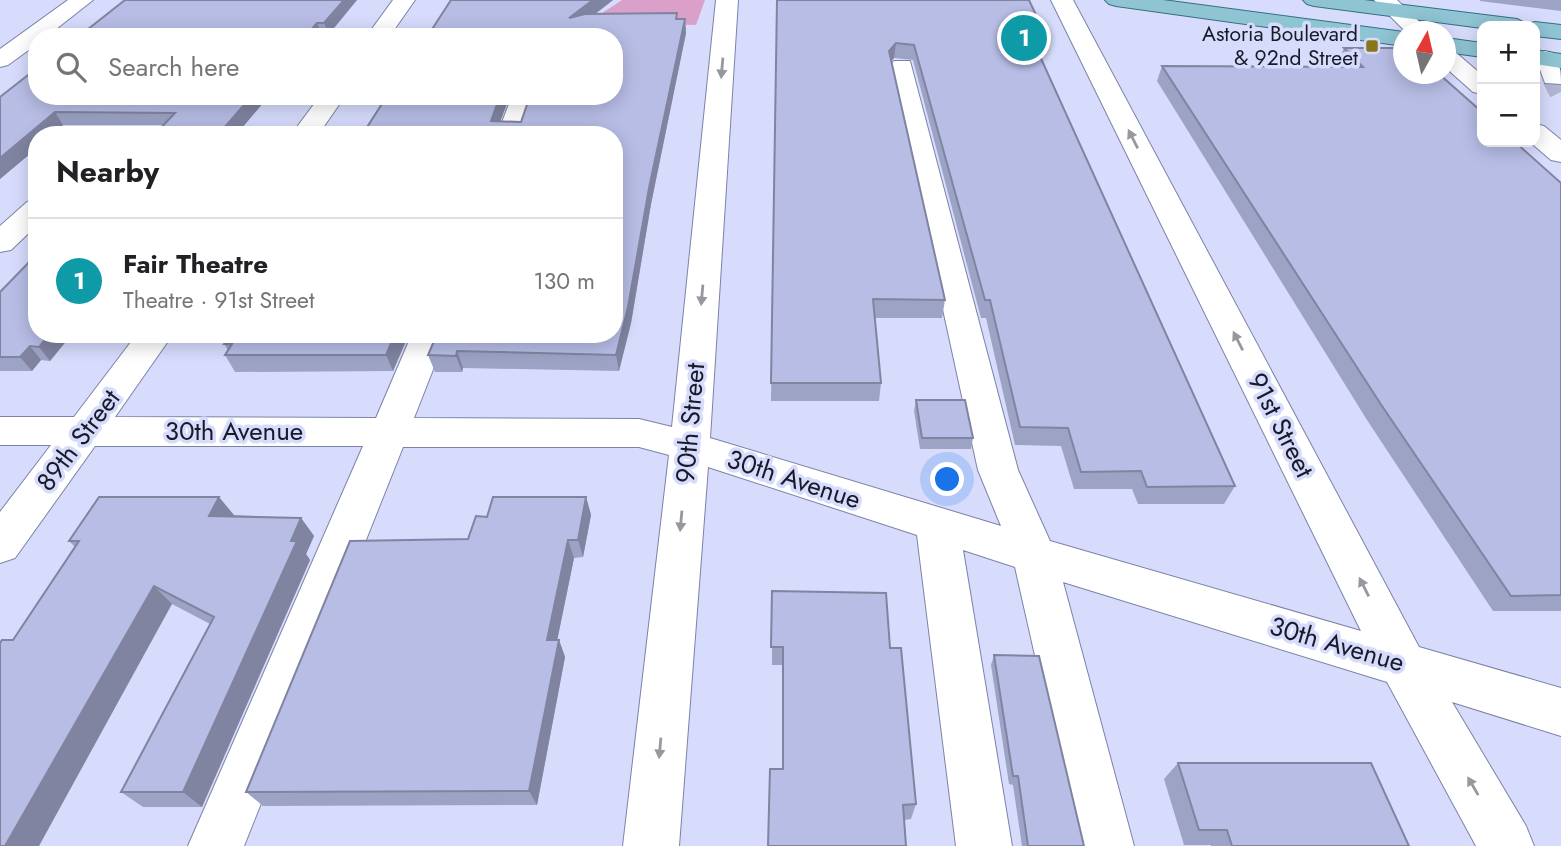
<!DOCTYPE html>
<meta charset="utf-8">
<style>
body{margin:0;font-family:Jost,sans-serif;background:#f2f2f2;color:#202124}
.controls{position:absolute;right:21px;top:21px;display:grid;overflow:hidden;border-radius:14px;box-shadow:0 4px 18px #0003}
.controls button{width:63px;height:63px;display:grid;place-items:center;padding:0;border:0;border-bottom:2px solid #e0e0e0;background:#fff;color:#202124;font:35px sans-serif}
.compass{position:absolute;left:1393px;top:21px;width:63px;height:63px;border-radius:50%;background:#fff;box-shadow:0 4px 18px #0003;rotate:8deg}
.you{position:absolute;left:948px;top:480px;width:24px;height:24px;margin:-18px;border:5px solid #fff;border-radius:50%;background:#1a73e8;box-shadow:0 0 0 10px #1a73e833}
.badge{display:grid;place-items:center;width:46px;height:46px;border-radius:50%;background:#111827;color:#fff;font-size:23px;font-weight:700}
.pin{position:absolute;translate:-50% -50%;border:4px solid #fff;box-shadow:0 2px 7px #0006}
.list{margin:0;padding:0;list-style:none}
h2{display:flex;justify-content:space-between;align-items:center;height:91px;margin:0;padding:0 28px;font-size:30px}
h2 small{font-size:23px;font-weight:400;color:#757577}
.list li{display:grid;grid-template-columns:46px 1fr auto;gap:21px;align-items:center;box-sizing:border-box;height:126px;padding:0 28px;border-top:2px solid #e0e0e0}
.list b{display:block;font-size:26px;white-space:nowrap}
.list p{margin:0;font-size:23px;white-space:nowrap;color:#757577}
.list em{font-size:23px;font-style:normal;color:#757577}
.icon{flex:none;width:38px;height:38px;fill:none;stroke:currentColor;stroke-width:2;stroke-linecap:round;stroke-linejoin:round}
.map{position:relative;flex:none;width:1561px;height:846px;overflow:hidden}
.search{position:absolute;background:#fff;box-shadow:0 4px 18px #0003;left:28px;top:28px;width:595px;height:77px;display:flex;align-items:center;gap:18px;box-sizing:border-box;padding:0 24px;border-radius:28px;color:#757577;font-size:26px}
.panel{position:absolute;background:#fff;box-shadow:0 4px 18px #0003;left:28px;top:126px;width:595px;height:217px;border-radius:28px}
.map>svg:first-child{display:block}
.green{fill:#daa0c9}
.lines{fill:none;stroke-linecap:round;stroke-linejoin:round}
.minor-tunnel{stroke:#b1b5d2;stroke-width:24;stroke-dasharray:24 12;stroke-linecap:butt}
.minor-casing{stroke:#7c82a7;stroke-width:2}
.major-casing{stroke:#356f84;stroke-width:2}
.minor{fill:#fff;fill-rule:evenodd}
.major{fill:#8fc4d3;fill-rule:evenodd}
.wall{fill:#9da3c5}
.shaded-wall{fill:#8084a0}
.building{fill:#b7bde5;stroke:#8084a0;stroke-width:2}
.oneway{fill:#97989e}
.poi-dot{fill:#88761a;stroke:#d7dcfd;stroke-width:2.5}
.labels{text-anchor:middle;stroke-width:7;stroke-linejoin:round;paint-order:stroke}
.far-poi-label{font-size:21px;fill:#181a28;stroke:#d7dcfd;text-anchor:end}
.street-label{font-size:26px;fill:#181a28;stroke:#d7dcfd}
</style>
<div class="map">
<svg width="1561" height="846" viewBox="0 0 1561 846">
<rect width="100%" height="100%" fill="#d7dcfd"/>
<path class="green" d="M622,0H705L696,25L587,23Z"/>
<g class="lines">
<path class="minor-tunnel" d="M1554,78L1561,92"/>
<defs>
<path id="minor" d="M68,0H93L46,37H37V44L8,65L0,67V49Z
M393,0H415L389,37H366Z
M716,0H738L710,438L1001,526L978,470L890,66L894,61H910L1018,470L1050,541L1361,631L1051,0H1073L1419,647L1561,688V736L1452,702L1526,826L1534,846H1476L1387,682L1063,582L1134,846H1078L1015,567L963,550L1012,846H956L917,535L708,467L679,846H623L669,455L639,447H403L244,846H188L363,446H95L15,558L0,563V512L51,445H0V417H74L137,334H173L115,417L376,418L412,334H447L414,418L639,419L672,427Z
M1374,0H1397L1430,32H1406Z
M1446,49L1454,51L1482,75V94L1473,92L1446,68Z
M1545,51L1553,53C1560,63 1561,71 1561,84L1545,83L1535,56Z
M320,96H345L318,135H291Z
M512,96H537L523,135H497Z
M1535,124L1544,126L1561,140V162L1551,160L1530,142H1535Z
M37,199V225L11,250L0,252V226L27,202Z"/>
<path id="major" d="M1105,0H1163L1404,32V46L1116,6L1109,4Z
M1303,0H1364L1517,19L1527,24L1535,22L1561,25V39L1535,36V26L1482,28L1314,6L1307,4Z
M1446,38L1482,43V57L1446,52Z
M1535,50L1561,54V68L1535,64Z"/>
</defs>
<use href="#minor" class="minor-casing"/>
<use href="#major" class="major-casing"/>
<use href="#minor" class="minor"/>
<use href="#major" class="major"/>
</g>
<path class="wall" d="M357,0L329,34L78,37Z
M451,0H613L595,14L685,19L686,33L651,204L631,323L619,371L463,368L462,372H435L428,355L437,334H614L362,135L510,96L500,121L521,122L614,96Z
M777,0L1043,30L1040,45H1035L1235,486L1224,504H1138L1132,489H1074L1061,446L1015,445L986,318H981L913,60L894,58L891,62L945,300L942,318H875L881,383L879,401H771Z
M1480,0H1561V11L1480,1Z
M1344,48L1561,183V611H1493L1367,420L1157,81L1162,66L1340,67L1337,64Z
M269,96L236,135H154L163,125H63L52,135H37V148L0,179V97Z
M0,292L37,334H72L50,361L41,360L32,371H0Z
M230,334H409L393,371L235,372L225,355L228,350L224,344Z
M916,400L973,438L971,449H920L914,411Z
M586,497L591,515L583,557L574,558L557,640H559L565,657L537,805L263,806L246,792L487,517Z
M234,515L301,518L314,536L306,554L310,560L202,807H143L121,792L210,624L172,604L13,640L75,547L69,541Z
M772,591L890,648L916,804L911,819L904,820L783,769V665H772Z
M994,655L1084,846H1022L1013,785L1009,784L991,665Z
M1178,763L1409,846H1211V845H1184L1164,779Z"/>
<path class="shaded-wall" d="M344,0H357L329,34L324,23Z
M593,0H613L572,32L569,18Z
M685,19L686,33L651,204L631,323L619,371L616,355L649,188Z
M317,23L322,34L320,37H305Z
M896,43L894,58L887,67L889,51Z
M252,96H269L236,135H222L223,129Z
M500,96H510L495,135L491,121Z
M55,112L63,125L52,135H37V148L0,179V158Z
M50,334H72L50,361L39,347Z
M395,334H409L393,371L386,355Z
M30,346L41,360L32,371L20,357Z
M457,351L463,368L462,372L456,356Z
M219,497L234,515L224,534L209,516Z
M586,497L591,515L583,557L578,540Z
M301,518L314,536L306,554L310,560L202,807L183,792Z
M568,540L574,558L554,656L547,640Z
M154,586L172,604L39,846H5Z
M559,640L565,657L537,805L529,791Z"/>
<path class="building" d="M125,0H344L324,23H317L305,37H78Z
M451,0H593L569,18L585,14L677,13L676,19H685L649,188L628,307L616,355L457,351L456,356L428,355L437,334H614V135H362L387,96H500L491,121L521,122L530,96H614V37H427Z
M777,0H1029L1043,30H1028L1235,486L1147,487L1141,471L1081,472L1068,428L1020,427L990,300H985L914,45L896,43L889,51L945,300L873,299L881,383H771Z
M1344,48H1404V74H1439L1482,112V142H1515L1561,183V595L1511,596L1380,403L1162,66L1363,67Z
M37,68V96H252L223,129H226L222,135H154L175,113L55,112L0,158V97Z
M37,254V334H50L39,347L30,346L20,357H0V292Z
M230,334H395L386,355H225L232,344H224Z
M916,400H965L973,438H922Z
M99,497H219L209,516L301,518L291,541H297L183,792H121L214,617L154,586L5,846H0V643L2,640H13L79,541H69Z
M493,497H586L578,540H568L547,640H559L529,791L246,792L350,541L468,539L476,516L487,517Z
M772,591L886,593L890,648H901L916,804L903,805L906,846H768L770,769H783V647H771Z
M994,655L1039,656L1084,846H1028L1018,776H1013Z
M1178,763H1371L1409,846H1232L1227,830H1199Z"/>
<defs><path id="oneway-solid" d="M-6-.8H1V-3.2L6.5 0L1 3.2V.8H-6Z" transform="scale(1.75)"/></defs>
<g class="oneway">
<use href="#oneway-solid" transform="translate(722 68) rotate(95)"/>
<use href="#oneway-solid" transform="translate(1133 139) rotate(-117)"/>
<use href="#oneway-solid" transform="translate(702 295) rotate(95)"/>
<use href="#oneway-solid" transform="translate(1238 341) rotate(-117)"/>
<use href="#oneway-solid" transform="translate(681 521) rotate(95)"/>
<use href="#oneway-solid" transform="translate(1364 587) rotate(-117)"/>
<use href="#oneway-solid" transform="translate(660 748) rotate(95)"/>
<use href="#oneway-solid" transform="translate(1473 786) rotate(-120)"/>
</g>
<rect class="poi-dot" x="1365" y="39" width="14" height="14" rx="3.5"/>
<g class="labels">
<g class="far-poi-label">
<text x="1358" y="41">Astoria Boulevard<tspan x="1358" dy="24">&amp; 92nd Street</tspan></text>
</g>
<g class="street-label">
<text transform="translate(690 423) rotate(-85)" y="9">90th Street</text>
<text transform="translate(1281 425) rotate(63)" y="9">91st Street</text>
<text x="234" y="440">30th Avenue</text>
<text transform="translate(78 440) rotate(-53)" y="9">89th Street</text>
<text transform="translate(794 479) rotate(18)" y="9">30th Avenue</text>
<text transform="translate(1337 644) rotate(16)" y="9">30th Avenue</text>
</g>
</g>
</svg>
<div class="controls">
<button>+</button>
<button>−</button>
</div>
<svg class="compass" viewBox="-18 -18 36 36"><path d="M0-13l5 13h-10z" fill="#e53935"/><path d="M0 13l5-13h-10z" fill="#757577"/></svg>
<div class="you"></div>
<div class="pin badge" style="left:1024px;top:38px;background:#0f9aa8">1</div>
<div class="search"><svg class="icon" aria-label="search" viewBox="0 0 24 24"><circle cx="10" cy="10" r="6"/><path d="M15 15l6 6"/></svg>Search here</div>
<section class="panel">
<h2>Nearby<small></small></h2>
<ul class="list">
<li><span class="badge" style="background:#0f9aa8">1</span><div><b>Fair Theatre</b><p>Theatre · 91st Street</p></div><em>130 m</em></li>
</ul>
</section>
</div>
